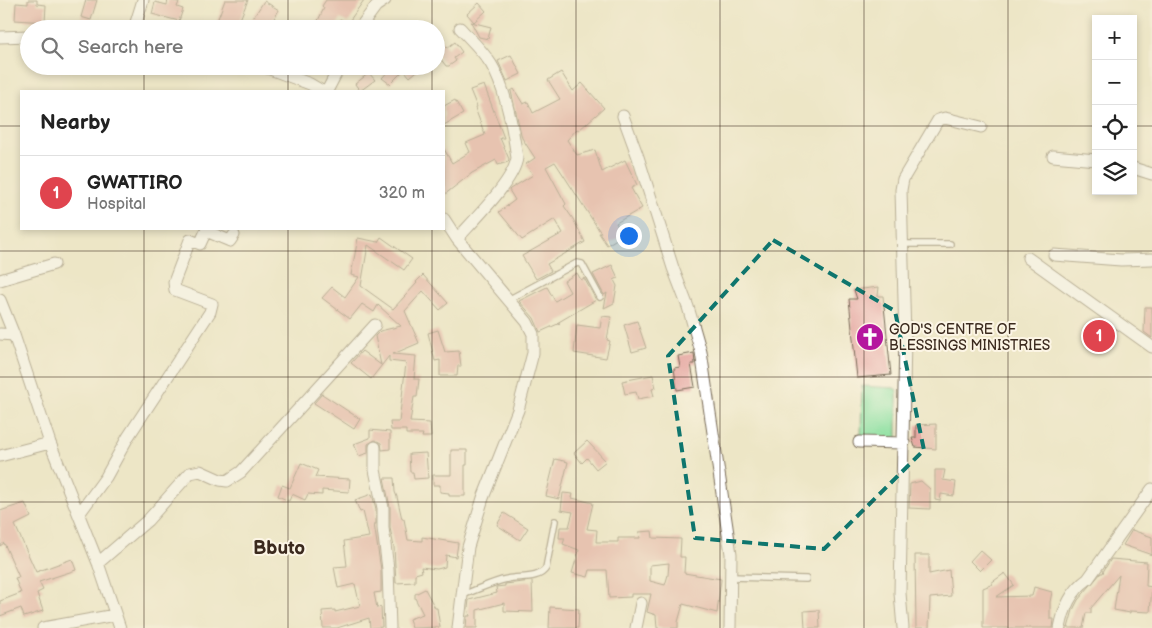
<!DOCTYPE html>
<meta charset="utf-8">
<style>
body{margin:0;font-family:"Balsamiq Sans",sans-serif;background:#f6f6f6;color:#222}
.controls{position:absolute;right:15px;top:15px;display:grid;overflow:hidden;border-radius:0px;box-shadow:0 2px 8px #0003}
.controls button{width:45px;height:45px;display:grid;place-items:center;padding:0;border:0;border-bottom:1px solid #e0e0e0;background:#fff;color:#222;font:25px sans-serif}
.you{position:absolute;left:628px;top:235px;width:18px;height:18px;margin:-12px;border:4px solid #fff;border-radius:50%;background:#1a73e8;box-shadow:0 0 0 8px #1a73e833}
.badge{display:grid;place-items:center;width:32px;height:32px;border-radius:50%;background:#db2777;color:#fff;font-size:16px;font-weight:700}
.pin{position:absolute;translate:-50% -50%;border:2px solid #fff;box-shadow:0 1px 5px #0006}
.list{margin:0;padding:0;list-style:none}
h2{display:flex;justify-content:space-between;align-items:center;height:65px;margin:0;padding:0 20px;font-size:21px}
h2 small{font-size:16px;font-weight:400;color:#767676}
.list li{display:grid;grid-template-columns:32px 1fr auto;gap:15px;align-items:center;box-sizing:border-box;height:75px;padding:0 20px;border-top:1px solid #e0e0e0}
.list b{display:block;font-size:19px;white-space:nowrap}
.list p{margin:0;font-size:16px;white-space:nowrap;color:#767676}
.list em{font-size:16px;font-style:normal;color:#767676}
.icon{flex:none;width:28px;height:28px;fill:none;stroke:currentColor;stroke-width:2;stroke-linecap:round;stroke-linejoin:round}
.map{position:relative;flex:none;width:1152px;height:628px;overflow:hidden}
.search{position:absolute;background:#fff;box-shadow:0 2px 8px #0003;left:20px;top:20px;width:425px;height:55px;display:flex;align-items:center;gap:12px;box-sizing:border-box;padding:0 18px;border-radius:28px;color:#767676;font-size:19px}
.panel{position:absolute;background:#fff;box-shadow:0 2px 8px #0003;left:20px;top:90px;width:425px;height:140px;border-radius:0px}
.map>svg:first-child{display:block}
.green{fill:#8de0a1;stroke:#648560}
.building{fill:#e19a96;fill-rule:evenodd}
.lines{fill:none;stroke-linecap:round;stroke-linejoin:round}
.lane-casing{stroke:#796c59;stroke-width:8}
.street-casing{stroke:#796c59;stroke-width:13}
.lane{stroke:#fff;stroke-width:5.5}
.street{stroke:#fff;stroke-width:11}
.marked{fill:none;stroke:#0f766e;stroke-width:4;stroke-dasharray:10 6;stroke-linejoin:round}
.grid{fill:none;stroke:#3b2a1e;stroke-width:1;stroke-opacity:0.55}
.labels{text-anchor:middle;stroke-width:4;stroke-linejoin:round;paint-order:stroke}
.poi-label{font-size:14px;fill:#3b2a1e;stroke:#fcf5e5;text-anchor:start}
.district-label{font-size:19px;font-weight:bold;fill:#3b2a1e;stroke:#fcf5e5}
</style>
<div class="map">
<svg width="1152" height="628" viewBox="0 0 1152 628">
<rect width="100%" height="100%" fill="#fcf5e5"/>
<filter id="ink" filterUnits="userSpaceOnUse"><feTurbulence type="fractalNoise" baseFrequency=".02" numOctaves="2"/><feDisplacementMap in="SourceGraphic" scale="10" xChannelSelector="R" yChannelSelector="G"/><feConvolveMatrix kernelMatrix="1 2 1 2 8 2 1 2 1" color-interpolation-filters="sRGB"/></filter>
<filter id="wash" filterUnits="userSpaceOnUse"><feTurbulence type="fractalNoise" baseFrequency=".0096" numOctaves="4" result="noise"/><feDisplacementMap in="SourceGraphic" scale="20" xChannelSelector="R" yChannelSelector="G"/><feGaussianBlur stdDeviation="1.12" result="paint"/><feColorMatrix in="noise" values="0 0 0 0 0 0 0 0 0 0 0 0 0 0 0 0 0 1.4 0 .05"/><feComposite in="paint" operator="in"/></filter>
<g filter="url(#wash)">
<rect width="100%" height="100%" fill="#ede6c6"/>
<path class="green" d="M862,386L894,388L897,390V440L861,438Z"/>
<g id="blocks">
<path class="building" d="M28,0H37V4L46,5L45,22L15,20L16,3L28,4Z
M86,0H97L91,20L81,17Z
M168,0L179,2L177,7L183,9L179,21L152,14L155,2L167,5Z
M225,0H248L236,29H214Z
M326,0H364L348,23L340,19L335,29H314L324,8L322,6Z
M264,1L279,10L268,29H246Z
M479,3L486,11L474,22L467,14Z
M471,22L491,27L488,39L479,37Z
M436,33L447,48L455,42L462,52L454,58L456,61L449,66H446L436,53Z
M511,55L521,74L507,81L498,61Z
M393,66H423L410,77L404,70L390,84L382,78Z
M561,72L573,91L582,83L604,108L579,130L577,129L567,140L577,155L595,150L602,172L625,160L637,185L631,188L642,208L616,223L623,235L607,245L599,233H601L555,162L546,167L566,204L564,206L573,219L585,242L547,264L551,271L536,279L522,256L563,233L555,219L522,240L499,212L515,200L509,190L510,189L533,175L526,164L535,158L522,138L511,91L514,89L523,104L528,102L533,113L560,99L548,80Z
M369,73L375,80L360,91L355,84Z
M484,85L504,138H500L509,159L508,162L498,165L496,160L472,173L444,195V149L452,163L470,152L466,143L485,135L475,108L477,107L470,90Z
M455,100L463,114L444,125V106Z
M381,237L412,259L404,270L368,245L361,286L393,309L417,283L416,282L423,275L448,303L440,310L423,291L405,311L419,343L393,354L416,356L414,379H419L417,397H414L410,422L430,423L431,437H422L423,434H406V430H391L390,422H399L406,363L389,361V356L371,379L351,363L362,351L381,365L375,336L380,331L401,326L378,305L374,312L362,304L350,319L322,298L332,287L345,297L359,277L351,275L358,238L378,242Z
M612,265L618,278L614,280L617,286L614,303L604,308L607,293L604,295L593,274Z
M577,273L581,280L584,278L596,300L557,323H560L540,332L534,318L519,301L547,287L555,301L570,292L564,281Z
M879,287L878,296H883L891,375L857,378L849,299H857L854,290Z
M1145,307H1152V338L1144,332Z
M602,316L611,317L607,340L610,341L606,358L574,353L577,325L600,328Z
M637,321L646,348L632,352L624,325Z
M438,330L445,352L459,351L461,366H458L457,376H440V360L435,361L428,333Z
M694,353L695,364H691L695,387L677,390L674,368L680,367L678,356Z
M653,375L656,388L652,389L654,396L638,399L636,392L625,394L622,381Z
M322,394L360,419L354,429L314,403Z
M936,424V449L915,447L912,438H916V425Z
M370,430L390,432V449L382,450L381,443L375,440L368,444V453L359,456L354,444L370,438Z
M587,441L606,461L596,469L587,458L582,463L574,453Z
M451,450H467V465H465V496H449V493L440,492V485H433V475H451Z
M426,453L428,478L414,479L413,472H410L409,454Z
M555,459L568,462L559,499L546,496Z
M301,463L318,470L315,477L350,479L349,492L322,490V495L308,494L305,500L292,494L289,501L278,496L282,485L290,488Z
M935,470H945L943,480L956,482L954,496L941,494L940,501L935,500Z
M384,478H394L395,492L397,497L402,519H404L408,540L422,541V537L458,543L456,557L446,555L445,567L437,569L421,567L422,572L415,574V582L396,583L394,547L390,528V507Z
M921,481L930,489V509L909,508L910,484Z
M563,493L573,494L572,498L593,503L587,529L597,530L596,542H618V538H640L639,532L652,531L653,538L681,539L680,557H685L684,573L721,579L717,613L683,604L678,622V628H657L656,615L647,612L651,594H631V597L609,598L607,570H590L588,577L572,573L579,550L563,544L565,538H559L560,527H569L573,512L561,510ZM669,563L668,575L665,585L650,581V565Z
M372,494L376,509V524H374L381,570V592L374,593L377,608L381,607L382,627L370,628L369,618L337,628H323L322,611L335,610V612L360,606L355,584L338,588L334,567L347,566L344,541L369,537L363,511L360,512L355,500Z
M25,503L31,517L15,525L36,572L72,559L76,570L39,582L43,590L37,593L43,611L24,617L21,608L0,616V601L21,593L15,578L19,577L4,543L0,546V511Z
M504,513L528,528L520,540L497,525Z
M1132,530L1152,537V555L1123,545Z
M980,550L991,560L980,571L970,561Z
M915,555H929V574L949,570L951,596L930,598L929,628H916Z
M1111,559L1147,562L1146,586L1152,587L1150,612L1130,611V613L1114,610L1119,575L1091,608V613H1086L1083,628H1068L1073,610L1078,600L1101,573H1103L1104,570Z
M1005,573L1014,585L996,597L1032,596L1034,587L1052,592L1050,602V619H1054L1053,628H983V588L993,584L991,583Z
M532,581L533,612L504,611V603L477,610V628H466L467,616H470L468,608L469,600L497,593L496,587L505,586V584Z
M425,589L435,608H437L440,627L412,628L409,619L423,614L415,598V594Z
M550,607L579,609L578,628H549Z
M819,610L820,628H805L804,611Z"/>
</g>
</g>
<g filter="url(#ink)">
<use href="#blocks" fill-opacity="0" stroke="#796c59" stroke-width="1"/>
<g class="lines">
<defs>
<path id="lane" d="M903,244H950
M508,300L577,263L582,264L600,297
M731,577L806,579
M462,595C477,590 492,582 507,579C519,576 539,580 546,568L555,521"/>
<path id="street" d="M134,29L143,0
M359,29L376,6L385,0
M0,37L29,36
M262,66L310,84L322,91
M327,91L340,66
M623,116L638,157L673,268L688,307L701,352L731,554L730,628
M1053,156L1096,160
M1133,168L1152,174
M444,219L457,239L527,322L533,334V353L518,410L483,498L468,547L458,628
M457,239C473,221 514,181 517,158C513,129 506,89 491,64C483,51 470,39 460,28
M1054,255L1121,260L1152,259
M1028,258L1152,347
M0,280L54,264
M0,300L14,335L50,443L98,563L120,628
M0,334L14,335
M859,442L904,443
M375,447V470L383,508V528L388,569L390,628
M0,456L50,443
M79,514L106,477L128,437L210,312L212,304L175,290L174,282L190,240L200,244L206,231L230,241L234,235
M98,563L148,520L190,473L200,471L220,480L227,481L241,472L375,325
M43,628L115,615
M636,628L641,603
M903,628L900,593L905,338L901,190L903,179L938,120L945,118L981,127
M1060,628C1064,608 1071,591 1088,579L1152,489"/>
</defs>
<use href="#lane" class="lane-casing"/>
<use href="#street" class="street-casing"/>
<use href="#lane" class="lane"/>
<use href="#street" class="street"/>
</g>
</g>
<path d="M0 0H1152V628H0ZM773,240L895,311L924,450L824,549L695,538L668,356Z" fill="#ede6c6" fill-opacity=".55" fill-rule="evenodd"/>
<path class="marked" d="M773,240L895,311L924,450L824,549L695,538L668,356Z"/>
<path class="grid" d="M144,0V29M288,0V29M432,0V29M576,0V628M720,0V628M864,0V628M1008,0V628M144,66V91M288,66V91M432,66V91M0,126H21M444,126H1096M1133,126H1152M144,229V628M288,229V628M432,229V628M0,251H1152M0,377H1152M0,502H1152"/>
<defs>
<symbol id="church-disc" viewBox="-11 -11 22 22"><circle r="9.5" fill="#b5179e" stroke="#fcf5e5"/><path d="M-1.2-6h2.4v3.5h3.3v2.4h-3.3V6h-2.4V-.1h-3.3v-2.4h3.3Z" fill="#fff"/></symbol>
</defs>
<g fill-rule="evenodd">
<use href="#church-disc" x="854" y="321" width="32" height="32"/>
</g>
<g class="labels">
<g class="poi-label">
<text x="889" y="334">GOD'S CENTRE OF<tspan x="889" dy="16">BLESSINGS MINISTRIES</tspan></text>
</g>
<g class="district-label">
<text x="279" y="554">Bbuto</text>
</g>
</g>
</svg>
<div class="controls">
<button>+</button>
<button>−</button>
<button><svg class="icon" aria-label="locate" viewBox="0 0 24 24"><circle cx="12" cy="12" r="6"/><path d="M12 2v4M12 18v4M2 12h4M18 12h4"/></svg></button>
<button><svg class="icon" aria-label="layers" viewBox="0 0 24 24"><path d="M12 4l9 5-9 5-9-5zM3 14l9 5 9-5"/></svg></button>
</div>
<div class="you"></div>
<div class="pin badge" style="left:1099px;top:336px;background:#e0444e">1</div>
<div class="search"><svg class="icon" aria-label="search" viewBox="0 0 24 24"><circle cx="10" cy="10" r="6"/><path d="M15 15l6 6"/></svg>Search here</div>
<section class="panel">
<h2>Nearby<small></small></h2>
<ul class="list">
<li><span class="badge" style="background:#e0444e">1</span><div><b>GWATTIRO</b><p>Hospital</p></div><em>320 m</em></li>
</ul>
</section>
</div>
